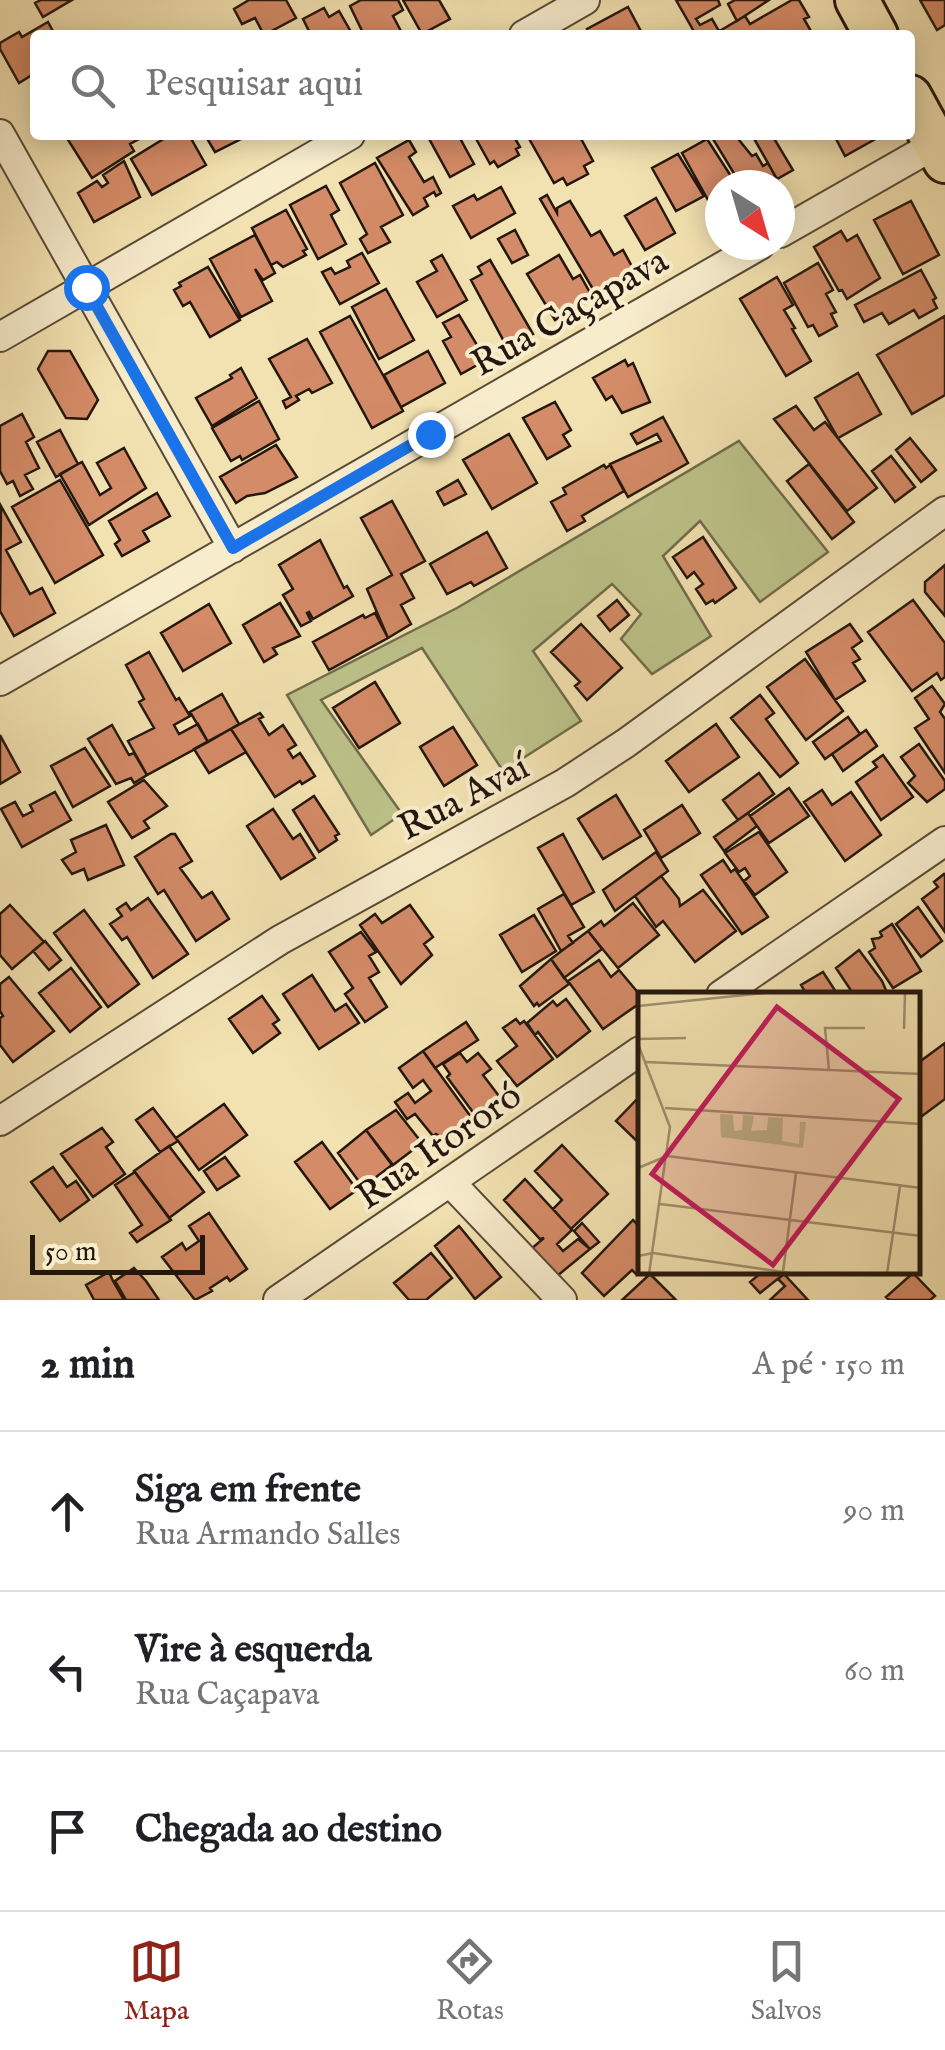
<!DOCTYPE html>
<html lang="pt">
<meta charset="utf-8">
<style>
body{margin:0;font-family:"IM FELL English",serif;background:#f2f2f2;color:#202124}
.compass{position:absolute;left:705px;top:170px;width:90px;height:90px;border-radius:50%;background:#fff;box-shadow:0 5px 25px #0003;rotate:143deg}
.scale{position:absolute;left:30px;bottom:25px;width:175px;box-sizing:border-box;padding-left:10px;border:5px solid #24170d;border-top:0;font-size:28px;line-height:35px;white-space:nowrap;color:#24170d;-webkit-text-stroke:8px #f7eccc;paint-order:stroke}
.stop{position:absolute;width:30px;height:30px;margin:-22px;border:8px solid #1a73e8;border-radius:50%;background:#fff}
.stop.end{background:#1a73e8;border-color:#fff;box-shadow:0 2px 10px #0008}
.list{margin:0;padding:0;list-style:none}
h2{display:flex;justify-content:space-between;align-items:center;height:130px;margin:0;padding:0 40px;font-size:42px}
h2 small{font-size:32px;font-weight:400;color:#757577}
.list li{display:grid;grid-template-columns:65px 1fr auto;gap:30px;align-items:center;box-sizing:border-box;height:160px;padding:0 40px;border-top:2px solid #e0e0e0}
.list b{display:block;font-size:38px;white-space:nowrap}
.list p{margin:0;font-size:32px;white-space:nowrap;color:#757577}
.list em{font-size:32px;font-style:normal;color:#757577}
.icon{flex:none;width:55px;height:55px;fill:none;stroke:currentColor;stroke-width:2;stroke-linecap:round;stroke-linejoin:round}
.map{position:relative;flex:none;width:945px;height:1300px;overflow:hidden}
.search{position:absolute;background:#fff;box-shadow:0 5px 25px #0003;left:30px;right:30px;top:30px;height:110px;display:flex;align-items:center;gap:25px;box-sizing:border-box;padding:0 35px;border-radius:10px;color:#757577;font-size:38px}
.sheet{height:610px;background:#fff}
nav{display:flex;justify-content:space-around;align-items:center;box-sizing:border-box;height:140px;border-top:2px solid #e0e0e0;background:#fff;font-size:28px;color:#757577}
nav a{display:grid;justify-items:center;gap:5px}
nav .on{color:#8f2418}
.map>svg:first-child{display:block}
.green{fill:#bdc38a;stroke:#706d4c;stroke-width:2.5}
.building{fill:#d48b67;stroke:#24170d;stroke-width:2.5}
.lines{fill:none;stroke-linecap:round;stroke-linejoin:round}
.street-casing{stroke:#584a36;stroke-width:32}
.primary-casing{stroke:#24170d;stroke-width:48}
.street{stroke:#f7eccc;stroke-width:28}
.primary{stroke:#f3e2b1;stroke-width:42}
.route{stroke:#1a73e8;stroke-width:12}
.labels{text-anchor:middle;stroke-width:8;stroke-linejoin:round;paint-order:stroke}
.street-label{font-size:38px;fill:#24170d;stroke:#f7eccc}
.inset-road{fill:none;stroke:#a0916f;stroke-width:2.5}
.view{fill:#c2185b;fill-opacity:0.15;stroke:#c2185b;stroke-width:5}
.inset-edge{fill:none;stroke:#24170d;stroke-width:5}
</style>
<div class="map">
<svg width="945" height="1300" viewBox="0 0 945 1300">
<rect width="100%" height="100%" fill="#f3e2b1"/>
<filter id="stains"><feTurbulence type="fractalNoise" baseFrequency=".002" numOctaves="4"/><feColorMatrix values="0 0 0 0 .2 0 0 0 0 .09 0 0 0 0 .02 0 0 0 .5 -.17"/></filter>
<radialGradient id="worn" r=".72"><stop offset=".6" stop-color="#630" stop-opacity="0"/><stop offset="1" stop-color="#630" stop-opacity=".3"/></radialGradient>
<path class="green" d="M739,441L828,552L760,602L700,521L663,556L711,636L652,674L621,639L641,614L612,584L533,651L581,721L503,771L422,648L321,700L402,814L371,835L287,695L457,608Z"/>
<path class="building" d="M41,0H72L43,17L35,3Z
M249,0H286L296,18L264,35L255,18L242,24L234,9Z
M361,0H398L403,10L393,16L403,35H364L350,6Z
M403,0H439L450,19L422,34Z
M676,0H718L720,5L696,19L700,25L712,19L719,31L713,35H696Z
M735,0H769L737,21L728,4Z
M792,0H799L809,17L804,19L811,31L805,35H713L745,16L750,24Z
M920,0H945V25L937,30Z
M628,7L643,35H590L587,29Z
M324,8L329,17L339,11L351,32L345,35H311L303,19Z
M48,22L55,35H35V73L19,83L0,49V43L19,32L22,37Z
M65,135H137L139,139L130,144L134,151L92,178Z
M170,135H189L206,165L152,195L131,159Z
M205,135H247V136L215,152Z
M427,135H470L461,140L474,164L450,177Z
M474,135H513L520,147L516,149L519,155L498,167L494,161L490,164Z
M527,135H579L593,161L584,166L588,174L567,185L563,178L554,183Z
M720,135H735L752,156L756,154L763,166L768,163L782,189L780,190V185H741L713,139Z
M752,135H772L793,170L777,179Z
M834,135H878L879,137L845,156Z
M707,139L736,184L720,185V193L708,200L682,153Z
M409,140L416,152L409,157L424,182L433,177L441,193L436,196L434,192L424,198L428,206L413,215L377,158Z
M678,154L704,196L676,211L652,168Z
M124,161L140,197L94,222L78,193L97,181L102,187L108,183L103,175Z
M375,163L403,215L381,227L390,242L368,253L360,239L367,234L340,183Z
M326,186L339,210L331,215L346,244L318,259L290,205Z
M501,187L515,213L471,238L453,206L474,195L477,200Z
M547,195L557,213V208L570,201L591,236L600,231L614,255L623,250L636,274L597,296L540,199Z
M656,198L675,233L645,250L625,216Z
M911,201L939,255L903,274L874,220Z
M286,210L307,249L303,251L306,255L283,267L277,262L271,265L252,228Z
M515,230L528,255L512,263L498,239Z
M841,231L847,241L857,235L880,278L847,299L842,290L839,291L814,247Z
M255,235L275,273L263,280L255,269L272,301L241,317L210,259Z
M362,253L379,283L340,304L322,272L331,268L335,274L350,267L347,261Z
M442,255L467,300L437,317L417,282L437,271L431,261Z
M559,255L573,279L580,275L593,298L555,320L527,274Z
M490,260L533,334L507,347L471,280L482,274L478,267Z
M818,263L833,290L826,294L836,312L831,314L837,326L819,336L813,325L808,327L784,283Z
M208,267L240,320L210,337L190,302L183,306L174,290L181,286L179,283Z
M921,270L936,298L933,300L937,308L919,318L914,310L889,324L882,313L864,322L855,305Z
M777,277L793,305L784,310L795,328L792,329L811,361L786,376L740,299Z
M386,289L414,340L379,359L352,307Z
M459,315L486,360L461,374L443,341L451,337L443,323Z
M350,316L403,411L372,428L320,332Z
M945,316V395L912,414L877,355Z
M307,339L332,383L312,393L309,389L296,396L299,400L286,408L283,401L291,397L269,359Z
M48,351H70L98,400L87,419L66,418L38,369Z
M428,351L445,383L401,407L384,375Z
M625,360L628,366L633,363L650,402L622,413L612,396L606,400L593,378Z
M241,368L257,398L212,426L196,398L232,378L230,375Z
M858,373L881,414L838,438L815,398Z
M259,401L279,439L242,460L240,456L231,461L212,428Z
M555,402L571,430L563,435L570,446L547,459L523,418Z
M796,406L814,430L825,422L877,488L847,511L774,419Z
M22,414L34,437L26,442L39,468L25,475L33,489L20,496L13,481L7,484L0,471V426Z
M663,417L688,463L628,497L610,464L661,441L657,434L637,444L631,434Z
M60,430L78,464L56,477L37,442Z
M509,434L537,483L492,509L463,460Z
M910,438L936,470L921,482L896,450Z
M276,445L297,477L265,493L247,496L236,503L220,477Z
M124,448L146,488L89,525L60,474L82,462L100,495L111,488L97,463Z
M891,456L915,487L895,502L872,471Z
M809,464L854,522L832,539L787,481Z
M604,465L606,468L610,465L624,491L582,516L585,521L567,531L551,502L566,494L563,488Z
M60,480L103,555L55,583L12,507Z
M458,480L466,494L444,505L437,492Z
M157,493L170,516L143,531L149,541L122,556L115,544L120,540L109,521Z
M392,501L425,561L401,574L414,598L401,605L411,624L388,638L367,589L392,575L361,518Z
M1,506L21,542L6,550L30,594L42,588L55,613L14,636L0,611Z
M487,532L507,568L474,586L471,582L447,594L430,564Z
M703,537L736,588L715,603L713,600L706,604L696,589L703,584L694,572L687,578L673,557Z
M320,540L344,588L347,586L353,596L313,619L309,612L307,613L311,621L301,626L283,595L293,589L279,565Z
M945,565V616L925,592V582Z
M617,600L629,615L610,631L598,616Z
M913,600L945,643V677L941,680L937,673L912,691L868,632Z
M280,603L300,636L273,648L277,654L264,662L243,625Z
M209,604L231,643L183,671L161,633Z
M375,613L388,638L329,670L313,642L363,615L365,618Z
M581,624L622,668L587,700L575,686L580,682L551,652Z
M850,624L862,641L852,648L860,659L853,663L865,681L835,700L806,652Z
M149,652L176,700L179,698L190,716L174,725L179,734L198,724L208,742L147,775L128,741L154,728L139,702L144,699L126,665Z
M805,659L843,711L806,740L767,687Z
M375,682L400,723L359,748L333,708Z
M932,686L945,704L940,712L945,719V773L915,728L929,719L915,698Z
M222,694L239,724L208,742L190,712Z
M760,695L774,713L766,719L798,763L780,777L731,718Z
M260,713L263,717L259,719L269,735L283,725L296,745L288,750L293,758L300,753L315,776L302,784L300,781L275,797L231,729Z
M848,717L860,734L825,759L813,742Z
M716,724L739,757L689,792L666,761Z
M112,725L129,755L134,753L147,775L134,783L131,778L116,784L88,739Z
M453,727L477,765L444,786L420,747Z
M231,729L246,752L209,773L194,749Z
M866,730L877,746L843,771L832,754Z
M0,735L20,772L0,784Z
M919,744L945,781V789L927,802L908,783L915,776L901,757Z
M85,748L110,786L73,807L51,766Z
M883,755L913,797L881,820L856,782L877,767L873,762Z
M759,773L774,794L738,820L723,800Z
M144,780L167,806L144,821L149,828L132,838L108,802Z
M789,788L809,816L769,843L750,816Z
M822,790L832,805L851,792L881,835L845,861L804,802Z
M55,792L71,820L22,847L1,809L15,802L23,816L33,811L30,805Z
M616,795L641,836L603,859L578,819Z
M314,796L339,834L335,836L337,840L319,852L293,810Z
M682,805L700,833L661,858L644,830Z
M273,809L293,839L300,834L315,858L281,879L247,826Z
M748,813L757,826L724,851L714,837Z
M106,825L124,865L88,880L84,869L72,874L62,860L76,852L71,840Z
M759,832L787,872L755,895L744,881L750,876L745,868L739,872L725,853Z
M171,834H175L192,861L180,868L183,872L202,898L212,892L229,919L196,941L164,890L158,894L135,857Z
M563,834L594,892L571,905L538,848Z
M656,852L668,871L615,911L603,890Z
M723,860L731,872L735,869L768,917L742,934L701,875Z
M944,874L945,875V932L922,899L938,887L934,882Z
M661,876L679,899L680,906L703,890L736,931L695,962L663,921L656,927L635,896Z
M564,894L584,927L568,936L573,943L561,951L538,909Z
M148,898L188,954L153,978L127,937L122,940L110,924L122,916L117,909L126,903L131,910Z
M633,903L659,935L618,968L588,931L601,921L604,926Z
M10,905L44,942L12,969L0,955V914Z
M410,905L433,937L424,944L432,955L401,984L360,925L375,914L382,923Z
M918,907L942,941L921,957L896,924Z
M84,910L139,984L108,1007L54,933Z
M534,915L556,951L522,972L500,935Z
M892,924L921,971L893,988L869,952L875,948L872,939L879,938L882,936L880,932Z
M588,931L602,949L564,978L551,959Z
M361,932L376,952L369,956L379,972L369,978L387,1007L365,1022L345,994L353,988L329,952Z
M45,941L61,960L49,970L33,951Z
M859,950L882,981L888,995H854L836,968Z
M551,959L569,984L539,1006L537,1003L534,1006L520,986Z
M599,960L611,977L619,970L640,995V1003L603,1029L568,981Z
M71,968L101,1007L70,1032L39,993Z
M823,972L838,995H807L801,985Z
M312,975L335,1011L346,1004L359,1023L319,1049L283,994Z
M9,977L54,1031L13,1062L0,1045V1018L3,1016L0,1011V984Z
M262,996L279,1020L273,1024L280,1033L253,1053L229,1019Z
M566,999L590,1031L557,1057L538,1032L535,1035L527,1023L553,1001L557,1006Z
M516,1019L520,1024L524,1021L553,1059L517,1086L497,1061L517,1046L503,1028Z
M466,1022L478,1040L435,1068L423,1051Z
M945,1043V1099L918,1119V1063Z
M423,1051L471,1117L468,1124L463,1123L441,1137L436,1134L433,1136L415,1114L407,1119L395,1102L408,1093L415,1103L431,1091L423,1080L413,1088L399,1068Z
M460,1053L467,1062L478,1053L491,1069L483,1075L499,1096L475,1115L447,1077L450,1074L443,1064Z
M640,1096V1144L616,1121Z
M224,1104L247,1135L199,1170L176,1138Z
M153,1108L178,1141L160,1152L136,1120Z
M396,1110L422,1143L393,1165L366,1130Z
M102,1128L113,1142L106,1147L125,1174L93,1197L61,1154Z
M366,1130L392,1165L363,1187L338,1153Z
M322,1142L357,1190L330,1209L295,1162Z
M562,1145L608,1194L571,1229L553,1209L562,1200L535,1171Z
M169,1146L204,1192L169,1218L134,1171Z
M225,1157L239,1176L217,1190L204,1171Z
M53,1167L67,1187L76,1181L89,1200L60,1221L31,1182Z
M135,1172L171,1220L137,1242L130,1233L142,1225L115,1185Z
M525,1179L572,1230L557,1244L563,1251L578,1239L590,1249L557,1276L531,1249L544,1238L540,1239L504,1200Z
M209,1213L247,1269L230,1281L227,1277L210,1288L212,1291L195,1300L162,1257L182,1243L186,1250L199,1241L189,1226Z
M633,1220L640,1227V1269L636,1274L632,1270L604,1296L582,1273Z
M582,1223L599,1242L590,1249L574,1231Z
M459,1226L501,1277L475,1299L435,1246Z
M431,1253L452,1278L426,1300H409L394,1283Z
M134,1268L146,1281L159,1300H126L115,1281Z
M109,1272L113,1281L124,1300H94L92,1296L86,1285Z
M762,1272H783L784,1274L760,1293L750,1282Z
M913,1273L935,1296L930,1300H889L886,1297Z
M650,1274L676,1300H622Z
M784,1274L808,1300H770L785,1286L778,1279Z"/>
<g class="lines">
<defs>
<path id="street" d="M524,35L585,0
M0,134L233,548
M780,233L936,144
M0,337L350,135
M0,681L760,245
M721,995L945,841
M0,1121L280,940L565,783L626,743L945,511
M450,1182L562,1300
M278,1300L640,1051"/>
<path id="primary" d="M857,0L876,35
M910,97L945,161"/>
</defs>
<use href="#street" class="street-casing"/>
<use href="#primary" class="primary-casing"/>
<use href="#street" class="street"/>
<use href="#primary" class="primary"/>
</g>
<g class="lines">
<path class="route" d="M86,287L233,548L430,434"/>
</g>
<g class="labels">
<g class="street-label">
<text transform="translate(569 311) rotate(-30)" y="13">Rua Caçapava</text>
<text transform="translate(463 796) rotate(-28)" y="13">Rua Avaí</text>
<text transform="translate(438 1145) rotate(-35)" y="13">Rua Itororó</text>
</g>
</g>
<g transform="translate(638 992)">
<rect width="282" height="282" fill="#f3e2b1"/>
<path d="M82,122L95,123L96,139L104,138L105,123L116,124L113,139L129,138L130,125L145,126L144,149L161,152L162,130H168L165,156L83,145Z" fill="#bdc38a"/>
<path class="inset-road" d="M0,14L127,1M266,37L267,1M0,47L48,46M0,52L32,135L11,282M8,70L283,82M191,78L187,36H227M27,116L283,132M29,164L283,196M0,176L29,164M22,212L283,244M0,264L15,261L159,282M145,280L158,181M249,282L262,194"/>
<path class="view" d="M139,15L261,107L135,273L14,182Z"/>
<rect width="282" height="282" class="inset-edge"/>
</g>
<rect width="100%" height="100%" filter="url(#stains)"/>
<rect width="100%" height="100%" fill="url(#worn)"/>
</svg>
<svg class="compass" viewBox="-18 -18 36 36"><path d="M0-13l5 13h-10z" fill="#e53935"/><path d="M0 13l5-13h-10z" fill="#757577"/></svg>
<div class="scale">50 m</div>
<div class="stop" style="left:86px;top:287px"></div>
<div class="stop end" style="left:430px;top:434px"></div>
<div class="search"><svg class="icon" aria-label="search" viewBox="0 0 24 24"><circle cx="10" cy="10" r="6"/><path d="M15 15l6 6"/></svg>Pesquisar aqui</div>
</div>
<section class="sheet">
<h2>2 min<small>A pé · 150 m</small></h2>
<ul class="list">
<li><svg class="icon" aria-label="ahead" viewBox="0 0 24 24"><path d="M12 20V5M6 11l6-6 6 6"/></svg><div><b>Siga em frente</b><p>Rua Armando Salles</p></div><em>90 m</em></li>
<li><svg class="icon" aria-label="left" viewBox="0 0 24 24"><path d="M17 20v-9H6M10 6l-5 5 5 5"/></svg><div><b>Vire à esquerda</b><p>Rua Caçapava</p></div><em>60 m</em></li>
<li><svg class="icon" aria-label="arrive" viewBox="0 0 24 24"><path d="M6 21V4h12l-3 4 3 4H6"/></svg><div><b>Chegada ao destino</b></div></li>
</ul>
</section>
<nav>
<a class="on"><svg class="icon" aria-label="map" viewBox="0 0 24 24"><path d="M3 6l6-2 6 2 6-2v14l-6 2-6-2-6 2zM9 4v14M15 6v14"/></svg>Mapa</a>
<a><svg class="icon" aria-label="directions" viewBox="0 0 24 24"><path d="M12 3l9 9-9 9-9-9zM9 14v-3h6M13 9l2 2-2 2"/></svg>Rotas</a>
<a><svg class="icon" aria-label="saved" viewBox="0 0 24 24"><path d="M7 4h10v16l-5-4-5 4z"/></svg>Salvos</a>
</nav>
